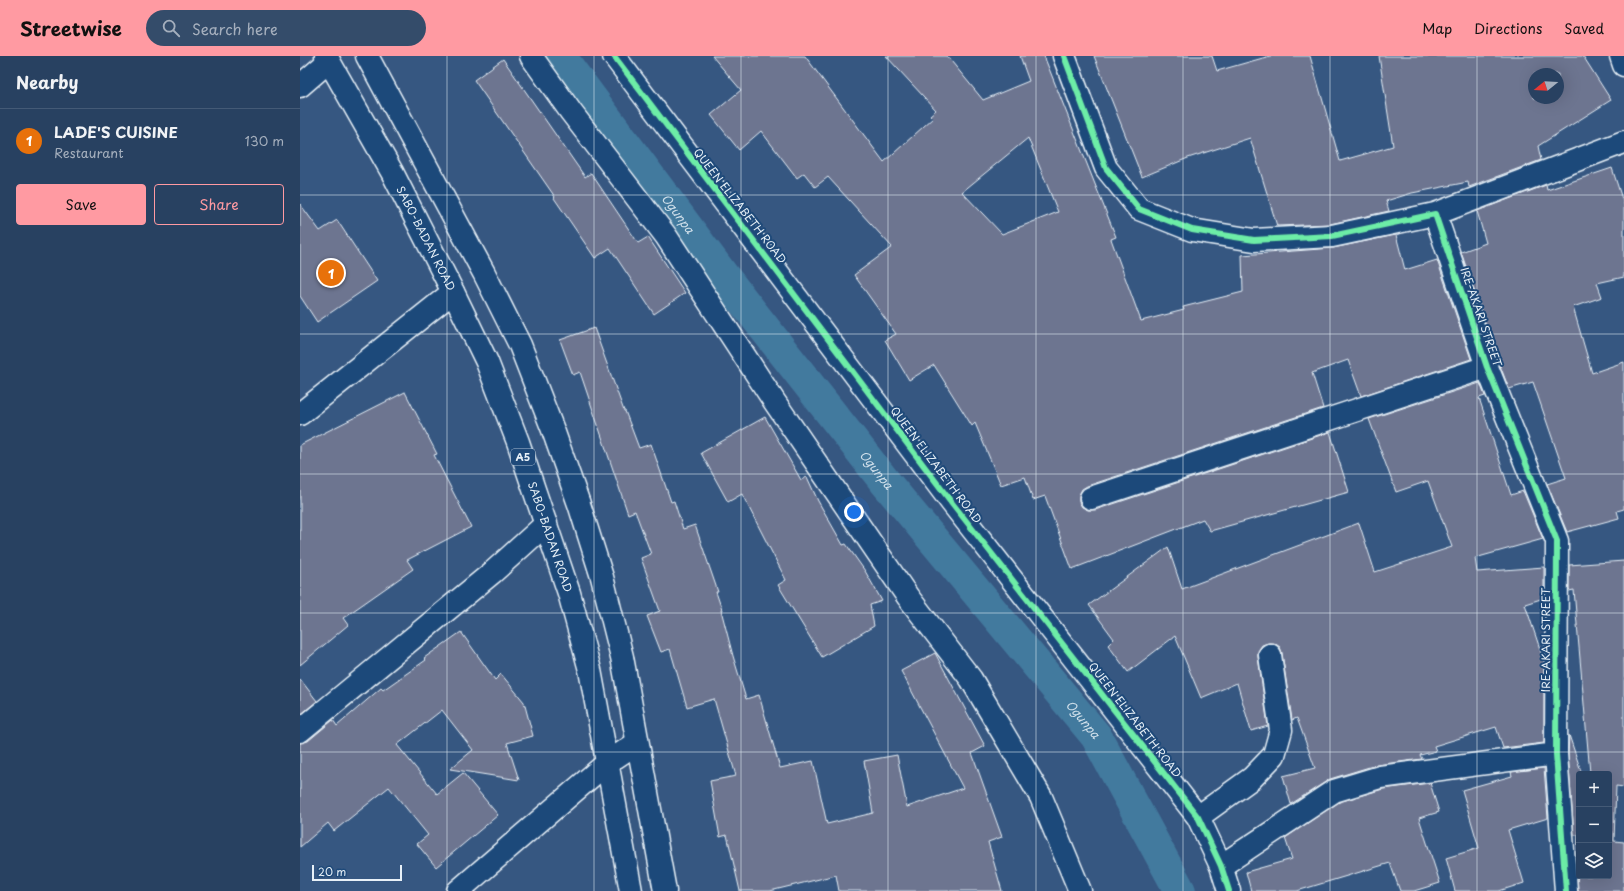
<!DOCTYPE html>
<meta charset="utf-8">
<style>
body{margin:0;font-family:"Playpen Sans",sans-serif;background:#344c6a;color:#f1f3f6}
.controls{position:absolute;right:12px;bottom:12px;display:grid;overflow:hidden;border-radius:4px;box-shadow:0 4px 16px #0002}
.controls button{width:36px;height:36px;display:grid;place-items:center;padding:0;border:0;border-bottom:1px solid #445a76;background:#284161;color:#f1f3f6;font:20px sans-serif}
.compass{position:absolute;left:1228px;top:12px;width:36px;height:36px;border-radius:50%;background:#284161;box-shadow:0 4px 16px #0002;rotate:252deg}
.scale{position:absolute;left:12px;bottom:10px;width:90px;box-sizing:border-box;padding-left:4px;border:2px solid #e8f1f8;border-top:0;font-size:11px;line-height:14px;white-space:nowrap;color:#e8f1f8;-webkit-text-stroke:3px #1f4a7a;paint-order:stroke}
.you{position:absolute;left:554px;top:456px;width:14px;height:14px;margin:-10px;border:3px solid #fff;border-radius:50%;background:#1a73e8;box-shadow:0 0 0 6px #1a73e833}
.badge{display:grid;place-items:center;width:26px;height:26px;border-radius:50%;background:#ff9aa2;color:#fff;font-size:13px;font-weight:700}
.pin{position:absolute;translate:-50% -50%;border:2px solid #fff;box-shadow:0 1px 4px #0006}
.list{margin:0;padding:0;list-style:none}
h2{display:flex;justify-content:space-between;align-items:center;height:52px;margin:0;padding:0 16px;font-size:17px}
h2 small{font-size:13px;font-weight:400;color:#a5afbd}
.list li{display:grid;grid-template-columns:26px 1fr auto;gap:12px;align-items:center;box-sizing:border-box;height:64px;padding:0 16px;border-top:1px solid #445a76}
.list b{display:block;font-size:15px;white-space:nowrap}
.list p{margin:0;font-size:13px;white-space:nowrap;color:#a5afbd}
.list em{font-size:13px;font-style:normal;color:#a5afbd}
.actions{display:flex;gap:8px;padding:12px 16px}
.actions a{flex:1;padding:9px 0;border:1px solid #ff9aa2;border-radius:4px;text-align:center;font-size:14px;color:#ff9aa2}
.actions .main{background:#ff9aa2;color:#111}
.icon{flex:none;width:22px;height:22px;fill:none;stroke:currentColor;stroke-width:2;stroke-linecap:round;stroke-linejoin:round}
.map{position:relative;flex:none;width:1324px;height:835px;overflow:hidden}
header{display:flex;align-items:center;gap:24px;box-sizing:border-box;height:56px;padding:0 20px;background:#ff9aa2;color:#111}
header strong{font-size:19px}
nav{display:flex;gap:22px;margin-inline-start:auto;font-size:14px}
.search{width:280px;height:36px;background:#344c6a;display:flex;align-items:center;gap:10px;box-sizing:border-box;padding:0 14px;border-radius:22px;color:#a5afbd;font-size:15px}
main{display:flex}
aside{flex:1;background:#284161}
.map>svg:first-child{display:block}
.lines{fill:none;stroke-linecap:round;stroke-linejoin:round}
.canal{stroke:#437a9e;stroke-width:32}
.building{fill:#6d7490;stroke:#e8f1f8;fill-rule:evenodd}
.minor-casing{stroke:#e8f1f8;stroke-width:25}
.trunk-casing{stroke:#e8f1f8;stroke-width:25}
.minor{stroke:#1f4a7a;stroke-width:22}
.trunk{stroke:#1f4a7a;stroke-width:22}
.cycleway-casing{stroke:#1f4a7a;stroke-width:8}
.cycleway{stroke:#6deda7;stroke-width:6}
.grid{fill:none;stroke:#e8f1f8;stroke-width:1;stroke-opacity:0.55}
.labels{text-anchor:middle;stroke-width:4;stroke-linejoin:round;paint-order:stroke}
.shield{fill:#1f4a7a;stroke:#acbfd2;stroke-width:1}
.shield-label{font-size:10px;font-weight:bold;fill:#e8f1f8}
.street-label{font-size:11px;fill:#e8f1f8;stroke:#1f4a7a}
.water-label{font-size:12px;font-style:italic;fill:#cfdfea;stroke:#1f4a7a}
</style>
<header>
<strong>Streetwise</strong>
<div class="search"><svg class="icon" aria-label="search" viewBox="0 0 24 24"><circle cx="10" cy="10" r="6"/><path d="M15 15l6 6"/></svg>Search here</div>
<nav><a>Map</a><a>Directions</a><a>Saved</a></nav>
</header>
<main>
<aside>
<h2>Nearby<small></small></h2>
<ul class="list">
<li><span class="badge" style="background:#e8710a">1</span><div><b>LADE'S CUISINE</b><p>Restaurant</p></div><em>130 m</em></li>
</ul>
<div class="actions"><a class="main">Save</a><a>Share</a></div>
</aside>
<div class="map">
<svg width="1324" height="835" viewBox="0 0 1324 835">
<rect width="100%" height="100%" fill="#365781"/>
<filter id="ink" filterUnits="userSpaceOnUse"><feTurbulence type="fractalNoise" baseFrequency=".025" numOctaves="2"/><feDisplacementMap in="SourceGraphic" scale="8" xChannelSelector="R" yChannelSelector="G"/><feConvolveMatrix kernelMatrix="1 2 1 2 8 2 1 2 1" color-interpolation-filters="sRGB"/></filter>
<g filter="url(#ink)">
<g class="lines">
<path class="canal" id="s1" d="M260,0L425,222L586,427L796,680L880,835"/>
</g>
<path class="building" d="M412,0H505L584,106L633,62L630,59L636,54L586,0H647L683,44L729,25L720,0H744L816,181L811,183L841,265L884,254L883,251L943,236L942,199L1033,192L1096,179L1105,214L1137,204L1171,303L1061,340L1048,304L1012,317L1023,352L787,430L782,433L779,439V446L782,451L788,454H795L1030,376L1049,436L910,475L903,463L772,513L745,440L733,444L725,421L701,429L675,367L672,370L634,309L609,324L585,284L596,278L554,219L592,191L528,121L515,131L504,117L497,122L461,75L439,94L411,59L441,34ZM728,82L758,156L702,178L662,136Z
M794,0H912L917,15L970,0H1010L1040,105L1093,90L1079,0H1283L1311,44L1238,90L1241,104L1169,131L1168,126L1112,137L1086,145L1089,155L1030,168L977,170L950,82L888,102L842,121ZM1234,18H1258V42H1234Z
M203,3L285,121L291,117L338,187L348,181L385,237L354,258L310,192L295,202L254,142L255,141L174,24Z
M1312,112L1324,149V221L1297,227L1302,241L1273,251L1292,317L1324,306V453L1317,455L1319,462L1267,476L1247,428L1266,422L1233,326L1209,333L1199,307L1161,196L1186,187L1177,155L1246,129L1247,134Z
M0,148L20,175L37,164L77,225L17,266L0,240Z
M294,272L324,355H325L339,392L351,388L371,446L374,445L383,473L395,469L418,536H416L422,554H421L433,600L446,643L459,639L480,712L513,705L527,768L573,757L564,705L597,699L607,751L663,732L601,615L635,597L685,690L672,697L702,781L688,786L702,835H539L536,819L470,835H440L427,779L420,781L410,725L436,720L414,643L387,651L370,593L361,596L347,560L360,555L341,502L351,498L335,455L328,458L280,316L273,319L260,284Z
M1180,327L1185,340L1179,342L1211,439L1223,435L1243,483L1175,502L1177,516L1244,511V542L1225,548L1244,605V687L1203,692L1196,671L1134,690L1136,695L1120,699L1122,703L1076,709L1030,723L991,748L983,720L1015,712L997,662L992,664L982,597L980,591L974,587H968L962,589L958,595V601L968,670L951,675L937,627L901,642L875,580L828,616L808,589L814,583L789,549L868,491L882,533L1059,467L1075,516L1152,491L1128,425L1096,436L1069,363Z
M105,336L137,398L134,399L171,471L107,504L113,513L43,562L48,569L0,609V389Z
M465,361L501,424L507,421L518,445L543,489L546,488L565,515L582,545L570,549L574,570L522,601L478,529L486,524L442,438L428,446L401,397Z
M1324,505V731L1316,730L1314,785L1324,786V835H1278L1277,814L1278,779H1274L1268,698L1269,679L1282,718H1279V820H1309V718H1284L1290,717L1274,534L1269,535V509Z
M161,576L195,624L201,618L224,646L233,680L207,687L219,724L150,713L173,694L142,654L97,689L137,738L163,717L198,759L136,811L117,788L128,779L89,731L34,775L28,767L0,791V687L8,685L33,664L37,670L81,632L83,634L126,604L124,602Z
M0,623L17,645L0,659Z
M1244,712L1248,762L1208,774L1224,827L1199,835H1155L1146,802L1179,792L1162,734L1212,720L1211,716Z
M1130,727L1139,756L1119,762L1140,827L1114,835H1100L1090,807L997,835H951L946,816L992,803L985,782L1039,746L1083,733Z"/>
<g class="lines">
<defs>
<path id="minor" d="M231,0L271,56L366,180L474,345L608,541L671,623L741,741L780,835
M314,0L652,447L898,761L921,810L929,835
M764,0L806,112L839,153L892,174L954,184L1032,180L1135,158L1187,311L1257,485L1256,698L1266,835
M1321,0L1324,9
M0,30L29,5
M1135,158L1324,86
M0,358L153,236
M791,442L1187,311
M0,675L193,516L246,468
M898,761L952,722L974,699L981,674L970,599
M921,810L1034,735L1080,721L1256,698
M158,835L307,707L337,687"/>
<g id="trunk">
<path id="s2" d="M26,0L92,116L153,236L187,306L218,386L269,537L290,614L331,835"/>
<path d="M67,0L184,217L220,289L253,374L279,448L302,521L322,601L365,835"/>
</g>
</defs>
<use href="#minor" class="minor-casing"/>
<use href="#trunk" class="trunk-casing"/>
<use href="#minor" class="minor"/>
<use href="#trunk" class="trunk"/>
<defs>
<path id="cycleway" d="M314,0L652,447L898,761L921,810L929,835
M764,0L806,112L839,153L892,174L954,184L1032,180L1135,158L1187,311L1257,485L1256,698L1266,835"/>
</defs>
<use href="#cycleway" class="cycleway-casing"/>
<use href="#cycleway" class="cycleway"/>
</g>
</g>
<path class="grid" d="M147,0V835M294,0V835M441,0V835M588,0V835M736,0V835M883,0V835M1030,0V835M1177,0V835M0,139H1324M0,278H1324M0,418H1324M0,557H1324M0,696H1324"/>
<g class="labels">
<rect class="shield" x="211" y="393" width="24" height="16" rx="3"/>
<g class="shield-label">
<text x="223" y="405">A5</text>
</g>
<g class="street-label">
<text transform="translate(440 150) rotate(52)" y="4">QUEEN ELIZABETH ROAD</text>
<text dy="4" stroke="none"><textPath href="#s2" startOffset="208">SABO-BADAN ROAD</textPath></text>
<text transform="translate(1181 261) rotate(71)" y="4">IRE-AKARI STREET</text>
<text transform="translate(636 409) rotate(53)" y="4">QUEEN ELIZABETH ROAD</text>
<text dy="4" stroke="none"><textPath href="#s2" startOffset="532">SABO-BADAN ROAD</textPath></text>
<text transform="translate(1246 584) rotate(-90)" y="4">IRE-AKARI STREET</text>
<text transform="translate(835 664) rotate(52)" y="4">QUEEN ELIZABETH ROAD</text>
</g>
<g class="water-label">
<text dy="4" stroke="none"><textPath href="#s1" startOffset="197">Ogunpa</textPath></text>
<text dy="4" stroke="none"><textPath href="#s1" startOffset="521">Ogunpa</textPath></text>
<text dy="4" stroke="none"><textPath href="#s1" startOffset="845">Ogunpa</textPath></text>
</g>
</g>
</svg>
<div class="controls">
<button>+</button>
<button>−</button>
<button><svg class="icon" aria-label="layers" viewBox="0 0 24 24"><path d="M12 4l9 5-9 5-9-5zM3 14l9 5 9-5"/></svg></button>
</div>
<svg class="compass" viewBox="-18 -18 36 36"><path d="M0-13l5 13h-10z" fill="#e53935"/><path d="M0 13l5-13h-10z" fill="#a5afbd"/></svg>
<div class="scale">20 m</div>
<div class="you"></div>
<div class="pin badge" style="left:31px;top:217px;background:#e8710a">1</div>
</div>
</main>
